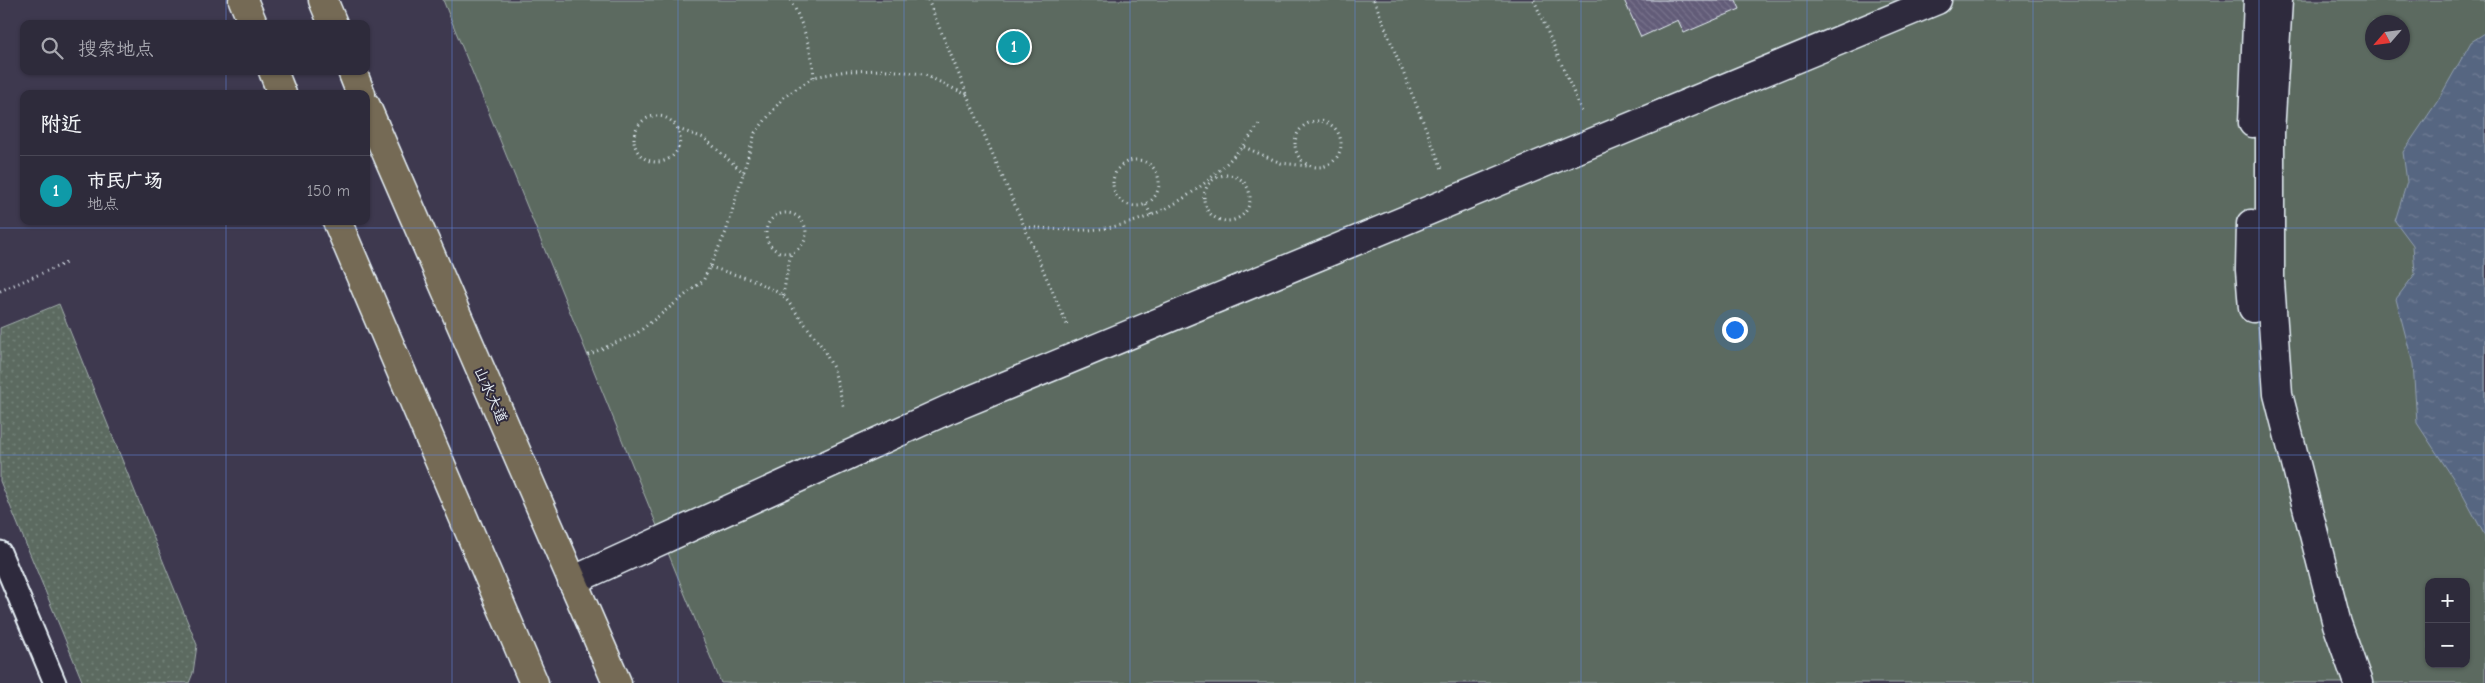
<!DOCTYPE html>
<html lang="zh">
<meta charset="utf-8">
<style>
body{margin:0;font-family:"Comic Neue","LXGW WenKai TC",sans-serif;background:#363342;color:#f1f3f6}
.controls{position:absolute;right:15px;bottom:15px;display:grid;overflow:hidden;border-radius:10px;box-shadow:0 1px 4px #0004}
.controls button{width:45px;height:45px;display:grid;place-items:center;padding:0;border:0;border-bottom:1px solid #494755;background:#2e2b3b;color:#f1f3f6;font:25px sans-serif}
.compass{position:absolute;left:2365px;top:15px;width:45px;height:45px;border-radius:50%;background:#2e2b3b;box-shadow:0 1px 4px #0004;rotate:242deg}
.you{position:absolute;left:1734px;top:329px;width:18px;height:18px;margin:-12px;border:4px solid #fff;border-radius:50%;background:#1a73e8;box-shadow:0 0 0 8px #1a73e833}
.badge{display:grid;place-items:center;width:32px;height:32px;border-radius:50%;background:#ffd166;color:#fff;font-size:16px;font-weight:700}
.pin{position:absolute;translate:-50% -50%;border:2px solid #fff;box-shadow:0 1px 5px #0006}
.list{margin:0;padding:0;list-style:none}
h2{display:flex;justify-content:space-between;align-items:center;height:65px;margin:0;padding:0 20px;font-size:21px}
h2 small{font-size:16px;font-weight:400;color:#a7a7af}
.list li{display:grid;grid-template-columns:32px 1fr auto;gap:15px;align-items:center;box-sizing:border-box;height:70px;padding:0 20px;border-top:1px solid #494755}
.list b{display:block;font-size:19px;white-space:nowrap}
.list p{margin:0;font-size:16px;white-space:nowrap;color:#a7a7af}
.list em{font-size:16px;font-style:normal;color:#a7a7af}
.icon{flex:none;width:28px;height:28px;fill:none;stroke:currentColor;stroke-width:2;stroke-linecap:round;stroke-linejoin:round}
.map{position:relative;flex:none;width:2485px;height:683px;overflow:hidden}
.search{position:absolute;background:#2e2b3b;box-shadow:0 1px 4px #0004;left:20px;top:20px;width:350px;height:55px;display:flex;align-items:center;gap:12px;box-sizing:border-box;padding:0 18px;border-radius:10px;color:#a7a7af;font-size:19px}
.panel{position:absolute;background:#2e2b3b;box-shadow:0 1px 4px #0004;left:20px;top:90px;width:350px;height:135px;border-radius:10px}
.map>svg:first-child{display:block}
.grass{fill:url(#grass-dots);stroke:#a2aeac}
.green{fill:#5b6b61;stroke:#a2aeac;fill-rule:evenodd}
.water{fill:url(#water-ripples);stroke:#919eb1}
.building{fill:url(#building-back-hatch);stroke:#e8f1f8}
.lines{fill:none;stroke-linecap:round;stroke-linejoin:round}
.service-casing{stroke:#e8f1f8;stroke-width:25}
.tertiary-casing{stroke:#e8f1f8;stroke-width:31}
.primary-casing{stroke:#e8f1f8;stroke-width:31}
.path{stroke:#e8f1f8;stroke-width:3;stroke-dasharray:1 4;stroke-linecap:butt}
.service{stroke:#2f2a3d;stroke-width:21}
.tertiary{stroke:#2f2a3d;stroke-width:28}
.primary{stroke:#746b55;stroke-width:28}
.grid{fill:none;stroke:#6487e3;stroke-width:1;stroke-opacity:0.55}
.labels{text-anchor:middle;stroke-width:4;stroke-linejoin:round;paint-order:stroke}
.street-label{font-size:15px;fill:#e8f1f8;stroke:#2f2a3d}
</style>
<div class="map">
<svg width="2485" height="683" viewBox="0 0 2485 683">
<defs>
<pattern id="grass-dots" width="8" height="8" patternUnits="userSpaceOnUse" patternTransform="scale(1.25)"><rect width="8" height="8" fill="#5b6b61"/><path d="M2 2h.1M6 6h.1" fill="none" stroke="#738178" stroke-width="1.8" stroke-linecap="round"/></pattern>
<pattern id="water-ripples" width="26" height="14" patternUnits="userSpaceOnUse" patternTransform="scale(1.25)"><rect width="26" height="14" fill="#576681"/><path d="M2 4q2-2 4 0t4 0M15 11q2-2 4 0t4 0" fill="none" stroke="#6f7c94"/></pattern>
<pattern id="building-back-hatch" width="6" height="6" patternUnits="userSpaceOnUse" patternTransform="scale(1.25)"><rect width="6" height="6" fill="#625b78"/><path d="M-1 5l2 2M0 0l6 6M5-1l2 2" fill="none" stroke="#78738c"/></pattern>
</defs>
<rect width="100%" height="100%" fill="#3e394f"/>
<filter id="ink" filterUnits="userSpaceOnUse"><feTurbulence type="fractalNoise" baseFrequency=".02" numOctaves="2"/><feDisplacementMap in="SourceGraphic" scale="10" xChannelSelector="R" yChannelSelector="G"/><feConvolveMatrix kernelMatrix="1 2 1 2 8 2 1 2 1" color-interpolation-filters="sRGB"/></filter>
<g filter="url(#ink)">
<path class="grass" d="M59,304L197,645L193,673L189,683H83L0,481V328Z"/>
<path class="green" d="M443,0H2485V683H721ZM2372,22H2402V52H2372ZM2429,582H2466V664H2429Z"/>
<path class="water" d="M2485,33V536L2457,484L2417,423L2413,364L2396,299L2415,274L2413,245L2395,221L2407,182L2403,152L2437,102L2471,42Z"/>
<path class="building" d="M1624,0H1736L1740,9L1684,33L1678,20L1641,37Z"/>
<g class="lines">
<defs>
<path id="service" d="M0,552L55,683"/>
<path id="tertiary" d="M2278,0L2270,133V282L2278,394L2337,624L2358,683
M2253,123L2258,0
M2251,224L2250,270L2253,308
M572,581L947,410L1937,0"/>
<path id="primary" d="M243,0L253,24
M323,0L333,24
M273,71L282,94
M352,71L361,94
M366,106L617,683
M337,221L534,683"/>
</defs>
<use href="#service" class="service-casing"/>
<use href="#tertiary" class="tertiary-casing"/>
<use href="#primary" class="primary-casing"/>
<path class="path" d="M791,0C803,25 812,49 814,77
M928,0L967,94
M1374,0L1443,171
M1534,0L1582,112
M634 139a23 23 0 1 1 46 0a23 23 0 1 1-46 0Z
M1295 144a23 23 0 1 1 46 0a23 23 0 1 1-46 0Z
M678,129L704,138L744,173
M1244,147L1281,163L1307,166
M1113 183a23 23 0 1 1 46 0a23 23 0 1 1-46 0Z
M1204 198a23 23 0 1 1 46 0a23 23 0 1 1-46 0Z
M1146,205L1151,215
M766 233a20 20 0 1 1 40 0a20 20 0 1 1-40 0Z
M1025,227C1041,228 1058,230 1074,230C1152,232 1218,184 1260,123
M710,267L753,280L783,295L823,348L834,370L844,408
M0,291L66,263
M783,295L791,252
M588,355L636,334L703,281L726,232L755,133L784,97L814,77L846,71L887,70L923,74L967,95L1068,327"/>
<use href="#service" class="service"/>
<use href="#tertiary" class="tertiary"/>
<use href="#primary" class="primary"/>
</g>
</g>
<path class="grid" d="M226,0V24M452,0V683M678,0V683M904,0V683M1130,0V683M1355,0V683M1581,0V683M1807,0V683M2033,0V683M2259,0V683M226,71V94M226,221V683M0,228H2485M0,455H2485"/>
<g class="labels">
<g class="street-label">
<text transform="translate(491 395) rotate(66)" y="5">山水大道</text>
</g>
</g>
</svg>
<div class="controls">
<button>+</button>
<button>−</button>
</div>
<svg class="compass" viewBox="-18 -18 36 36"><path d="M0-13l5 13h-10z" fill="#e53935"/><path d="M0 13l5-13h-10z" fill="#a7a7af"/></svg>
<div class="you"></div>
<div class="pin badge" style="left:1014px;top:47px;background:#0f9aa8">1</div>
<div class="search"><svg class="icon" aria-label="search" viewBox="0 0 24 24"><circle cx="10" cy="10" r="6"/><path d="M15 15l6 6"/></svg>搜索地点</div>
<section class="panel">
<h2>附近<small></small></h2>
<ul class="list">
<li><span class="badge" style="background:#0f9aa8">1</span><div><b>市民广场</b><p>地点</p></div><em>150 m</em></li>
</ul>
</section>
</div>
